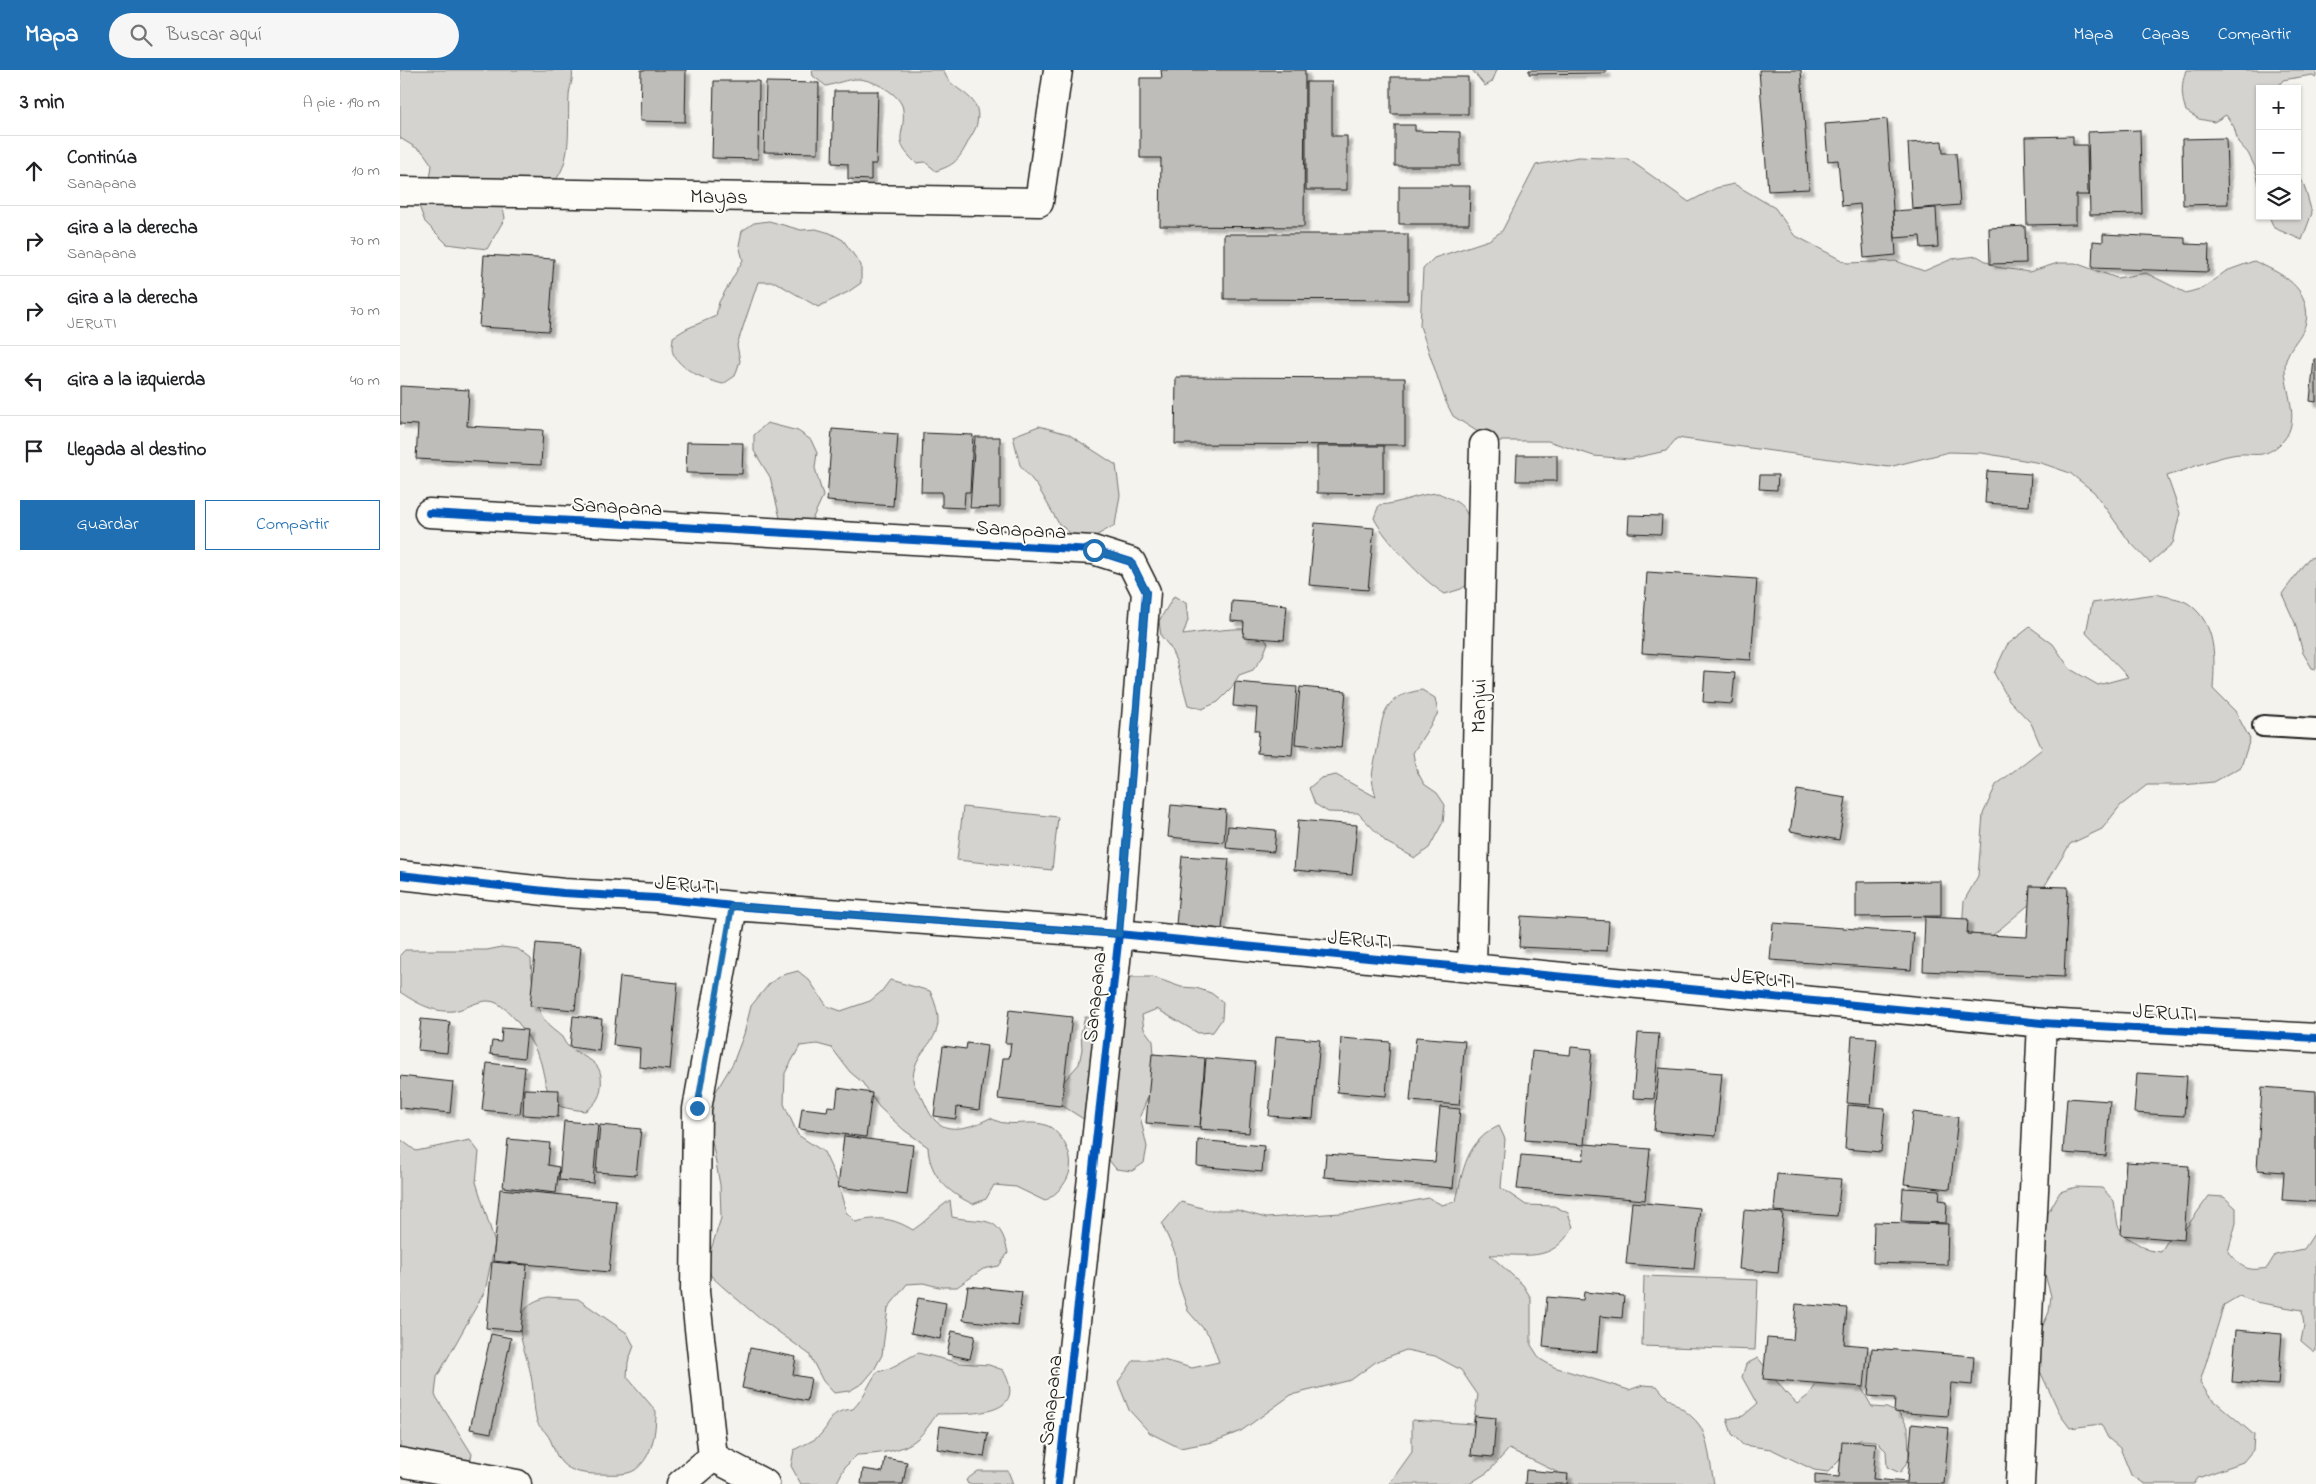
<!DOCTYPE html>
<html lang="es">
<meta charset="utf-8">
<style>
body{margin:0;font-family:"Indie Flower",sans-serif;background:#f6f6f6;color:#202124}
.controls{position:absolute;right:15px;top:15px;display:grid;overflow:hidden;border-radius:0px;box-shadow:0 1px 4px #0004}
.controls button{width:45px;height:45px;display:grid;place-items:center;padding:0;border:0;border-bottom:1px solid #e0e0e0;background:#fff;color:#202124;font:25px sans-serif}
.stop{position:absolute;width:15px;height:15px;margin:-11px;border:4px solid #1f6fb2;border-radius:50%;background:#fff}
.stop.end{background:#1f6fb2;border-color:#fff;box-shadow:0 1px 5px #0008}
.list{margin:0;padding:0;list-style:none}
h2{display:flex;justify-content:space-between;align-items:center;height:65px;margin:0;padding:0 20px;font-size:21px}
h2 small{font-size:16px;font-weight:400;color:#757577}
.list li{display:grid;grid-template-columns:32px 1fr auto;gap:15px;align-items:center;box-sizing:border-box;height:70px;padding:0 20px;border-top:1px solid #e0e0e0}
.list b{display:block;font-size:19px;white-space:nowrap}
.list p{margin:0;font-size:16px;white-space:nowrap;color:#757577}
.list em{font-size:16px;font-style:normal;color:#757577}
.actions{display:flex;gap:10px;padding:15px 20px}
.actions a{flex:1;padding:11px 0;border:1px solid #1f6fb2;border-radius:0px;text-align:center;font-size:18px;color:#1f6fb2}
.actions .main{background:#1f6fb2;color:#fff}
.icon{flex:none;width:28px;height:28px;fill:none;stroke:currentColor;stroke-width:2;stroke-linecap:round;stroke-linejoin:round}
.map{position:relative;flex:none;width:1916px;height:1414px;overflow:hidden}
header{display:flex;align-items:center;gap:30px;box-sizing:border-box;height:70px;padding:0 25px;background:#1f6fb2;color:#fff}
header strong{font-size:24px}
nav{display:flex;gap:28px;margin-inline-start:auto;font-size:18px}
.search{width:350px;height:45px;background:#f6f6f6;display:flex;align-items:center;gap:12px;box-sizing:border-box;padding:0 18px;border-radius:28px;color:#757577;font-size:19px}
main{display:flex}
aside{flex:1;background:#fff}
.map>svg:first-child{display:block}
.green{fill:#d4d3cf;stroke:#787876}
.building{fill:#bebdba;stroke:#1c1c1c;filter:url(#shadow)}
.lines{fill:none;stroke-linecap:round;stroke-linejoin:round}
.lane-casing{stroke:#1c1c1c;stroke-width:24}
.street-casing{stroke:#1c1c1c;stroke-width:31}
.lane{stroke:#fdfcf7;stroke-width:20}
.street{stroke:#fdfcf7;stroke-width:28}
.cycleway-casing{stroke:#fdfcf7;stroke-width:11}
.cycleway{stroke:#0057b8;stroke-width:8}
.route{stroke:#1f6fb2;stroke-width:6}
.labels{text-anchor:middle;stroke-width:4;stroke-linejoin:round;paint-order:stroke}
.street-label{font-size:21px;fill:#1c1c1c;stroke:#fdfcf7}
</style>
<header>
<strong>Mapa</strong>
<div class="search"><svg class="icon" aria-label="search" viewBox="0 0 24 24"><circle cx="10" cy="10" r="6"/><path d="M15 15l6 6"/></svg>Buscar aquí</div>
<nav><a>Mapa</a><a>Capas</a><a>Compartir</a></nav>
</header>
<main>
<aside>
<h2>3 min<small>A pie · 190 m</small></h2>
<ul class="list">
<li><svg class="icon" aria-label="ahead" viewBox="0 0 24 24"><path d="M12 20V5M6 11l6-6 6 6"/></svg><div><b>Continúa</b><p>Sanapana</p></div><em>10 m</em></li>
<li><svg class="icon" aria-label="right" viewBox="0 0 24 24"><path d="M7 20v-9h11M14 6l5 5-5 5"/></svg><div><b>Gira a la derecha</b><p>Sanapana</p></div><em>70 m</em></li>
<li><svg class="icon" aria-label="right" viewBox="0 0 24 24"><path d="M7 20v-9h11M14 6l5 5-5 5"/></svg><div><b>Gira a la derecha</b><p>JERUTI</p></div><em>70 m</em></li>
<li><svg class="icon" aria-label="left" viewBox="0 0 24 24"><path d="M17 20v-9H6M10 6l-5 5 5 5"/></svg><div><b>Gira a la izquierda</b></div><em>40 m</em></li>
<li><svg class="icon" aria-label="arrive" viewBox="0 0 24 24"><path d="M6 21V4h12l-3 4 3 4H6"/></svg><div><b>Llegada al destino</b></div></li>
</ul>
<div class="actions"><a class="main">Guardar</a><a>Compartir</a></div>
</aside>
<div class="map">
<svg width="1916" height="1414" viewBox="0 0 1916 1414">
<defs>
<filter id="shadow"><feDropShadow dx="4.5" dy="4.5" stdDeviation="1" flood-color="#0004"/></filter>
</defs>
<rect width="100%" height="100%" fill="#f4f3ee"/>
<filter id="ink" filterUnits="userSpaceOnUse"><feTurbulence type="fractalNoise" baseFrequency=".02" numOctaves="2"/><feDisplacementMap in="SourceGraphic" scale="10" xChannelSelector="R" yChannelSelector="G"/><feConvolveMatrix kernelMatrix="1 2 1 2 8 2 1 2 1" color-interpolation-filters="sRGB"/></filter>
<g filter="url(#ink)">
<path class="green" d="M0,0H172C174,10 169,17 169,27C167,55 174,95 150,116C142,123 114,129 102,133L105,148L87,179L47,174L25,152L19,136L30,110L32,95L23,82L0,68Z
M412,0H544C547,22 584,22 577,53C576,60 570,67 567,74C558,91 554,95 536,101L525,92L516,93C490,69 506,66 503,40C502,24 472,9 457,9C447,9 436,14 426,16L413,6Z
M1072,0H1097L1092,12L1085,16Z
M1786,0H1916V7L1912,5L1883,10L1876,19H1860V119L1855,97L1848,83L1838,72L1834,57L1826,45L1814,52L1799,49L1786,41C1781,26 1781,15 1786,0Z
M1178,87L1228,89L1289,132L1316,118L1334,114L1375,138L1394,165L1447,193L1496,191L1524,201L1552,189L1577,186L1596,197L1629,202L1658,193H1675L1717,208L1746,203L1786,223L1803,218L1826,201L1854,191C1873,200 1896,209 1904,230C1916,266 1884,271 1885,300C1886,325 1903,354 1879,375C1860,391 1853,381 1832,385C1811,389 1789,399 1767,406L1780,443L1773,473L1750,493L1729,471L1694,422L1670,403L1641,393L1582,383L1549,382L1489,397L1277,368L1266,381L1229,389L1194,386L1148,371H1092L1053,346L1046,332L1020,256L1023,199L1034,188L1089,170L1102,161L1136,95Z
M1897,105L1904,115L1912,143L1902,170L1874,158L1869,146H1897Z
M369,151L401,160L416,159L430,163L443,170L461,195V213L448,222L418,237L375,212H358L337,275L340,291L335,306L323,314C306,310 280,300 273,283C271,279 273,272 273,267L286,259L316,246L319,232L343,190L339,175L342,161L354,153Z
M367,353L398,361L411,370L417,383L415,398L423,426L410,454L381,452L370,407L354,381V365Z
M639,356L668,364L716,395L720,425L715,455L683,473L659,454L638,417L620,395L613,366Z
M1038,423C1047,427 1059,431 1065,440C1074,455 1072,491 1074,510L1061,519L1045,524C1025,513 984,469 974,448L979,435C1000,434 1017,424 1038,423Z
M1916,486V599L1912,598L1903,583L1895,553L1882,524L1908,489Z
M1756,524C1765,527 1781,528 1789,534C1817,554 1815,589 1813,619L1835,641L1850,669L1841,697L1814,712L1782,715H1747L1720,736L1702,759L1670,774L1638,827L1587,870L1562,860L1564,831L1578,806L1583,744L1596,715L1642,679L1631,653L1609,630L1594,603L1607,575L1630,557L1653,574L1670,599L1698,615L1728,607L1686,563L1692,533Z
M774,526L786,533L788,550L783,565C799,563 845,555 857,561C861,564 865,569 868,573L862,588L853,600L839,605L831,619L818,632L802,639L788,635L776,591L770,577L761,566L759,551Z
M1022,620L1035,628L1038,643L1013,683L1016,699L1024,714L1037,723L1045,735L1043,752L1029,778L1015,788L986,772L958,743L928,742L915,734L909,718L921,708L936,705L976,727C970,706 972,705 976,685C984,649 977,627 1022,620Z
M563,737L658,747L652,800L557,790Z
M102,877L118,879L131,889C132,910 133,933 145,951C149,958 157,962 162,967C164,970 165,974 168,976C186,991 204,989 201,1017C200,1028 194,1036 185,1041C178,1040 169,1039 162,1037C142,1028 146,999 137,983C129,967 115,945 100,935C84,924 69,939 53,941C33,943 15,932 0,922V885L5,880H87Z
M398,901L409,910L427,936L441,941L470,931L481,922L490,910L530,921C555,974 514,971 513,1009C513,1015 519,1023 523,1029C526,1035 529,1044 534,1049C547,1066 575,1056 590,1048C595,1050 600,1053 605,1053C620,1055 634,1050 648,1056C653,1058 658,1064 662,1069C679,1095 669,1116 645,1131L616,1117L594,1115L586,1129L573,1134C548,1123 529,1105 528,1077L504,1060L479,1037L462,1012L450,1002L432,978L417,974L400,976L385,1003L384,1034L398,1065L424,1082L437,1110L446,1142L456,1152C478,1146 493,1148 513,1160C527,1151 536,1139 550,1130L552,1147C583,1154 600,1142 608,1183L599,1196L583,1199L557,1217H539L523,1213L507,1214L488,1238L482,1285L474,1300L463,1313L449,1321L434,1323L423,1311L409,1284L358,1247L323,1217L311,1206L307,1192L321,1148L320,1115L308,1049L309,1033L333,993L344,964L351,936L370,913L383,905Z
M724,907H753L781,917L796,918L811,923L823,932L822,949L813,962L798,963L757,939L742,945L744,959L753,971L754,985L759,1001L740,1046L747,1077L744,1093L732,1101L716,1099L698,1076L685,1050L658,1033L659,1017L679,994L682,979L681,963L685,947L715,949Z
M1099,1056L1105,1069L1101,1118L1126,1135L1154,1136L1168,1143L1173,1157C1151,1195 1126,1183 1090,1185L1123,1215L1131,1228V1275L1140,1289L1154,1297L1229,1320L1243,1315L1257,1316C1269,1333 1290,1341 1300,1356C1308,1368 1311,1399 1314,1414H1168L1163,1405L1109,1379L1088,1402L1069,1414H989L1012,1382V1350L1073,1354L1078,1325L1061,1300L1035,1286L1006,1280L977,1291L951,1310L891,1325L841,1361L813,1372L780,1378L750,1363L729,1340L718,1312L734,1290H763L792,1298L819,1292L809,1265L788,1241L778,1211L775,1183L762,1154L781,1132L809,1140H837L866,1148L956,1142L1029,1128L1042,1135L1056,1131C1063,1100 1066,1071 1099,1056Z
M0,1069L16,1081L70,1070L79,1082L76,1112L95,1173L85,1221L37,1307L35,1325L72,1384L68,1400L0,1383Z
M1676,1117L1702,1118L1714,1131L1718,1156L1725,1166L1748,1180L1761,1182L1769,1168L1783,1162L1809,1126L1824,1127L1836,1138V1153L1828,1182C1841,1197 1846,1202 1867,1198L1875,1185L1904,1179L1916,1161V1281H1913L1901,1271L1904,1256L1902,1240L1855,1232L1839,1226L1824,1235L1800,1312L1809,1326L1854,1365L1853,1380L1843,1392L1798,1408L1794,1414H1745L1731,1405L1720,1378L1708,1368L1701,1354L1670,1358L1661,1346L1639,1299L1636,1271L1649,1242L1651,1226L1642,1194L1645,1148L1660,1122Z
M1244,1206L1358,1210L1355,1280L1242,1276Z
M148,1227L178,1229L227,1263L234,1276L228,1292L227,1307L256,1341C256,1361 253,1387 235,1400C226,1406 208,1404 197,1404C185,1404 171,1402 162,1393C154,1385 153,1371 146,1363C143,1359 138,1356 137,1351C133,1337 134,1320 131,1306C128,1286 114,1262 123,1243C129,1232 137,1230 148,1227Z
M518,1283L560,1293L589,1295L603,1300C631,1349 566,1343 537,1344C531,1352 525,1362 517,1369C502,1382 476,1384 457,1385L445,1397L436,1414H401L391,1396L394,1380C402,1375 415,1371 421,1364C435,1348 428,1342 453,1339C464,1328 468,1315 477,1302C493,1299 503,1290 518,1283Z
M1358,1288L1387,1324L1397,1334L1409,1325L1417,1313L1458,1311L1472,1337L1487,1338L1500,1344L1508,1357L1509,1389L1500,1403L1487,1397L1486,1381L1476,1371L1460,1370L1445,1376L1439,1391L1428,1402L1414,1400L1371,1379L1343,1375L1332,1364L1327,1349L1343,1346L1357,1334L1342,1307L1346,1294Z
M578,1401H608L613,1414H568L566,1410Z"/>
<path class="building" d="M241,0H286L285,52L240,51Z
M761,0H905L904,157L760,156L761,88H740V8H762Z
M1129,0H1206V3L1129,4Z
M1359,0H1401L1409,119L1368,121Z
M991,7H1068V44H991Z
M314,11H359L358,89L312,88Z
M366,12L419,13L418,83L364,82Z
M906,12H932V66H947V120H906Z
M434,21H478L476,94H471V110L448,109V94L432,93Z
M1487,49L1496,185L1464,188L1460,134L1442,136L1438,90L1428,91L1425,54Z
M995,55H1015V61L1060,62V96H995Z
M1740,60L1742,144L1690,145L1688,62Z
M1673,66V75H1687L1688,125H1676V154L1627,155L1625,67Z
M1826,68L1828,134L1783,135L1782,69Z
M1542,71L1543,83H1556L1560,135L1512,139L1508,73Z
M999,116H1070L1069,154H999Z
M1536,138L1538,177L1521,178L1520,166L1495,168L1493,141Z
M1625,156L1626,193L1590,194L1589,158Z
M824,164H1008V230L824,229Z
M1703,164L1785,168V174L1809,175L1808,202L1692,198L1693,171L1703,172Z
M84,185L154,189L149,261L79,257Z
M1914,289H1916V332L1910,331Z
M776,307L1005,308V375L775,374Z
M0,316L69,320L67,356L143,360L141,395L16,389L18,355L0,354Z
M432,359L498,364L493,436L427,431Z
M523,363L573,365L570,422H565L564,438L542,437V422H521Z
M575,367H600V437L570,438Z
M287,372L343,373L342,404L286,403Z
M917,376H984V424L917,423Z
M1117,385H1157V411H1116Z
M1587,401L1631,404L1629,436L1585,433Z
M1360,405H1378L1377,420L1359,419Z
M1229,445L1262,446L1261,464L1228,463Z
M915,453L974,458L968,520L909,515Z
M1247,502L1357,509L1351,590L1242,583Z
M832,531L887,535L884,570L843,567L844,552L831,551Z
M1305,601L1335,603L1332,634L1303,632Z
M835,612L897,617L892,685L857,683L859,661H855L857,638L833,636Z
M900,617L946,621L941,678L895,674Z
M1397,720L1446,728L1439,770L1390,761Z
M771,735L826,740L824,772L768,767Z
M898,750L957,755L952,805L894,800Z
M828,756L876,760L874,782L826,778Z
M782,786L829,789L822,859L776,855Z
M1541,811V846L1456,847V812Z
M1630,816L1668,817L1664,907L1523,901L1525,847L1568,849L1567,864L1627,867Z
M1121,846L1209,851L1207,881L1119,877Z
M1373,853L1514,863L1511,900L1370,890Z
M136,873L181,877L175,940L130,936Z
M220,907L278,913L270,1000L239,997L240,978L213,975Z
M609,940L672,947L661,1036L598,1029L603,988H609L611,973H605Z
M173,946L202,949L199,981L170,977Z
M21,949L50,952L47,983L18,980Z
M102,958L127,960L124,988L90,984L92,971L101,972Z
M1238,963L1259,964L1254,1029L1233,1028Z
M876,966L920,970L913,1049L869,1046Z
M1452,966L1477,968L1471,1035L1447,1033Z
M1016,967L1065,971L1059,1035L1010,1031Z
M941,968L990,972L986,1026L937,1022Z
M567,973L587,976L579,1040L557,1037L556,1049L534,1046L543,976L566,979Z
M1171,977L1192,979L1184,1075L1125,1070L1132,981L1170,985Z
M752,984L805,988L800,1057L746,1053Z
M806,988L855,992L849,1063L800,1059Z
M87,993L125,997L120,1044L82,1040Z
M1259,998L1322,1003L1316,1066L1254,1061Z
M1737,1003L1787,1006L1784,1046L1734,1043Z
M0,1006L53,1012L50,1043L0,1038Z
M1862,1017L1916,1021V1132L1882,1130L1884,1102L1857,1100Z
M438,1018L472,1023L466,1067L399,1059L402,1038L427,1041L428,1036L436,1037Z
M124,1019L159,1020L158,1047L123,1045Z
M1667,1028L1710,1031L1706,1086L1663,1083Z
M1448,1035L1485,1038L1481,1082L1445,1079Z
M1040,1037L1060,1039L1053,1118L924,1107L926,1084L1035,1092Z
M1513,1042L1558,1047L1550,1119L1504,1114Z
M164,1051L198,1054L193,1113L159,1110Z
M200,1055L241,1059L236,1105L196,1102Z
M444,1066L513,1075L507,1125L438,1117Z
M108,1069L150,1073L148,1095L159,1097L156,1123L103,1117Z
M798,1070L864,1076L862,1102L797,1096Z
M1185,1074L1250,1079L1245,1130L1117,1119L1121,1085L1183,1090Z
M1726,1092L1789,1096L1784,1170L1721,1165Z
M1377,1104L1441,1109L1437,1146L1374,1141Z
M1503,1118L1540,1120L1539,1130L1547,1131L1546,1153L1501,1151Z
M100,1119L216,1130L209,1202L93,1191Z
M1232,1132L1300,1138L1294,1199L1226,1194Z
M1344,1140L1383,1143L1378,1203L1339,1199Z
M1474,1152L1548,1154L1547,1195L1473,1193Z
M92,1192L127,1195L121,1261L86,1258Z
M568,1216L622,1222L618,1256L563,1250Z
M1184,1222L1224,1226L1222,1248L1200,1246L1197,1282L1143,1277L1147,1227L1183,1230Z
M518,1228L546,1233L540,1269L511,1263Z
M1396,1234L1447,1238L1444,1274L1468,1276L1464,1317L1363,1309L1367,1268L1393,1270Z
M1836,1260L1882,1264L1878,1315L1832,1312Z
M552,1261L575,1266L570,1289L547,1284Z
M91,1264L111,1268L91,1363L70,1359Z
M350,1278L396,1287L393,1305L411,1308L407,1331L342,1318Z
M1472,1278L1574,1286L1572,1315L1551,1313L1548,1346L1494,1342L1495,1328L1468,1326Z
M1075,1346L1096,1348L1093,1387L1071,1385Z
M1512,1354L1549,1358L1544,1414H1415V1405L1439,1407L1442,1371L1476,1373L1473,1409L1507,1412Z
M540,1356L588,1363L584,1387L537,1379Z
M485,1388L507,1392L503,1414H461L463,1399L483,1402Z
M1126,1400L1168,1404L1167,1414H1125Z"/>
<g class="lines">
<defs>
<path id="lane" d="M1863,656L1916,659"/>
<path id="street" d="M0,121L639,132L658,0
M29,443L693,480L731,492L746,522L719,864L658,1414
M0,805L163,823L256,828L333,836L719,864L1642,953L1916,968
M333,836L297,1039L295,1222L313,1387L365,1414
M1072,897L1084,375
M0,1392L117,1414
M281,1414L313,1387
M1620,1414L1642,953"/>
</defs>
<use href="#lane" class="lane-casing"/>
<use href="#street" class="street-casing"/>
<use href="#lane" class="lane"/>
<use href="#street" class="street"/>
<defs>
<path id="cycleway" d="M29,443L693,480L731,492L746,522L719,864L658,1414
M0,805L163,823L256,828L333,836L719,864L1642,953L1916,968"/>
</defs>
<use href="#cycleway" class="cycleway-casing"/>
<use href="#cycleway" class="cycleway"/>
</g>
</g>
<g class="lines" filter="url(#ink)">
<path class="route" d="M297,1038L332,836L719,864L746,522L731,492L694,480"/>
</g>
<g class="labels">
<g class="street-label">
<text transform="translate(319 126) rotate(1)" y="7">Mayas</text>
<text transform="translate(217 436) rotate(3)" y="7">Sanapana</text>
<text transform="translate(621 459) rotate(3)" y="7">Sanapana</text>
<text transform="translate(1078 636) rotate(-89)" y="7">Manjui</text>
<text transform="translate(287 814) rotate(5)" y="7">JERUTI</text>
<text transform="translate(960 869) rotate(5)" y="7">JERUTI</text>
<text transform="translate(1363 908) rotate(6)" y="7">JERUTI</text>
<text transform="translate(694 927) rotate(-84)" y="7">Sanapana</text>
<text transform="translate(1765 942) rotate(3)" y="7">JERUTI</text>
<text transform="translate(650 1330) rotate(-84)" y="7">Sanapana</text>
</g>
</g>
</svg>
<div class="controls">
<button>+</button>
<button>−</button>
<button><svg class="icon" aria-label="layers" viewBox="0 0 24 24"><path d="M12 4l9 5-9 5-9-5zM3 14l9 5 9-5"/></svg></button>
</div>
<div class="stop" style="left:694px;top:480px"></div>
<div class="stop end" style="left:297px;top:1038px"></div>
</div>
</main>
